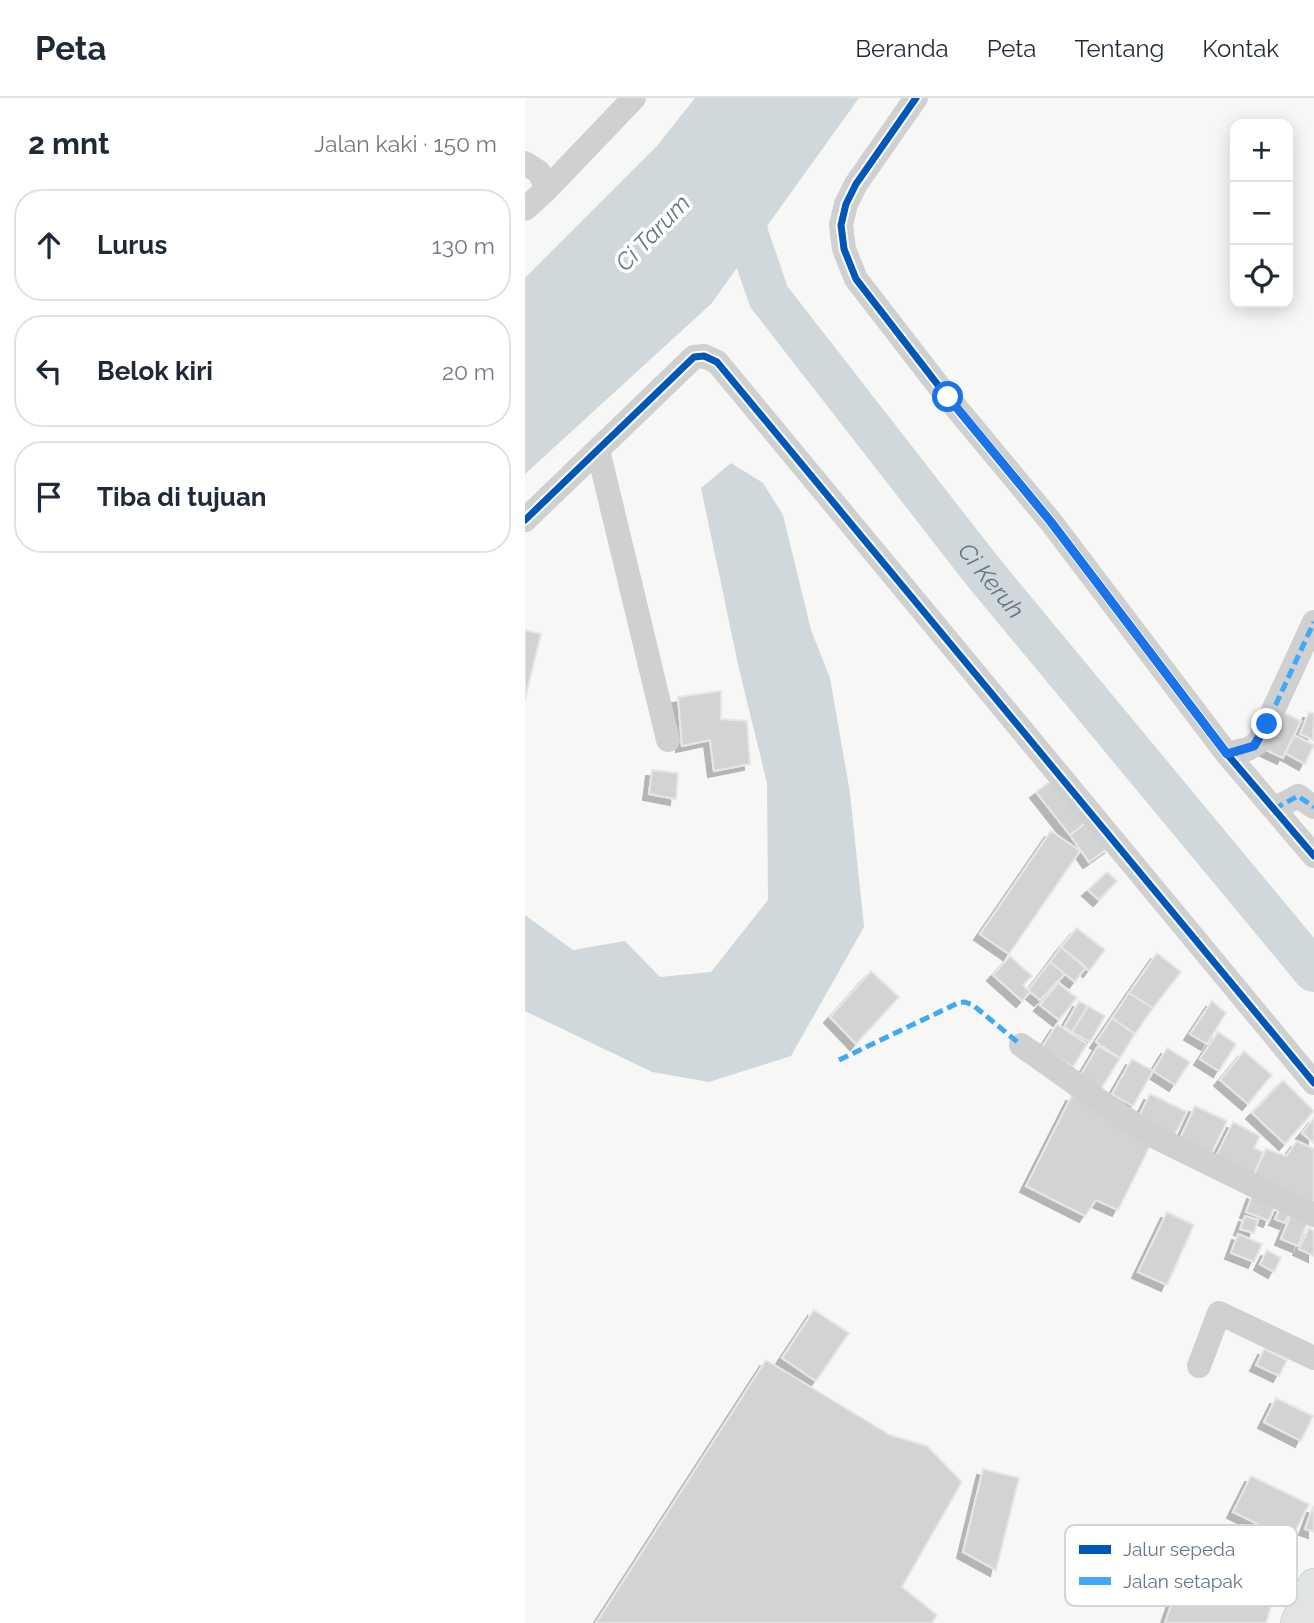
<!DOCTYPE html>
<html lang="id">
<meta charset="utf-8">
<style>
body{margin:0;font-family:Raleway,sans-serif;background:#f2f2f3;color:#1f2937}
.controls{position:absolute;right:21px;top:21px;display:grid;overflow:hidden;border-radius:14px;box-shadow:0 4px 18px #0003}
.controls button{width:63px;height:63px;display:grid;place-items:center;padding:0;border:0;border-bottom:2px solid #e0e1e3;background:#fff;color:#1f2937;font:35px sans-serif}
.stop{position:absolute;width:21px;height:21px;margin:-16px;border:5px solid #1a73e8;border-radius:50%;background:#fff}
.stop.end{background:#1a73e8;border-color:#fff;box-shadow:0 2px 7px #0008}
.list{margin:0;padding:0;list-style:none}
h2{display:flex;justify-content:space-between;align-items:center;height:91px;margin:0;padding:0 28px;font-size:30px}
h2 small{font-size:23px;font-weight:400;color:#747a83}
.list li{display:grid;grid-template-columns:46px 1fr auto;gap:21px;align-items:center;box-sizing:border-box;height:112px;margin:0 14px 14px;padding:0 14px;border:2px solid #e0e1e3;border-radius:28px}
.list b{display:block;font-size:26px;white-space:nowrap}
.list em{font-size:23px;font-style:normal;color:#747a83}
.icon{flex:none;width:38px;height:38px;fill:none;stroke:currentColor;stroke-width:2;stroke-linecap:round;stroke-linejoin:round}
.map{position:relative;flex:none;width:789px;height:1525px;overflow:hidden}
header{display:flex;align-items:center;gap:42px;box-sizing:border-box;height:98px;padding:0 35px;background:#fff;border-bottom:2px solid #e0e1e3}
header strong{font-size:33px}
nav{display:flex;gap:38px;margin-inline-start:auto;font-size:24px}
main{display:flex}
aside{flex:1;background:#fff}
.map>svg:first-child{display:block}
.water{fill:#d0d8db}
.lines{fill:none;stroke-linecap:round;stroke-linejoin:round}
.river{stroke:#d0d8db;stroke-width:42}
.building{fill:#d2d3d3;stroke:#e6e6e6;stroke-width:2;filter:url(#shadow)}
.major-casing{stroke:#d2d3d4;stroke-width:34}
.minor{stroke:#cfd0d1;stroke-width:24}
.major{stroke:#e2e3e3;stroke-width:32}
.quiet{stroke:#3fa9f5;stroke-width:5;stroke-dasharray:10 5;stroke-linecap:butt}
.cycleway-casing{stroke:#fff;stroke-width:11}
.cycleway{stroke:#0057b8;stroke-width:7}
.route{stroke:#1a73e8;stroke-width:9}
.labels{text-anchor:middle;stroke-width:7;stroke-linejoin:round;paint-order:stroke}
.water-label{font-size:24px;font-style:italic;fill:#617783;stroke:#fff}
.key{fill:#fff;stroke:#d1d6db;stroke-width:2}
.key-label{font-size:19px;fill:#657688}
</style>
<header>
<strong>Peta</strong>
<nav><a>Beranda</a><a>Peta</a><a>Tentang</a><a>Kontak</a></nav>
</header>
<main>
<aside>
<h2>2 mnt<small>Jalan kaki · 150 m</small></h2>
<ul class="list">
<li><svg class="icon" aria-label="ahead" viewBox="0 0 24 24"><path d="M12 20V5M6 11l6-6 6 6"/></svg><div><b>Lurus</b></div><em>130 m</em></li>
<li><svg class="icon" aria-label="left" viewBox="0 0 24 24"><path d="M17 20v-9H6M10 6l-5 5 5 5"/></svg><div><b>Belok kiri</b></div><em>20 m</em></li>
<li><svg class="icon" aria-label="arrive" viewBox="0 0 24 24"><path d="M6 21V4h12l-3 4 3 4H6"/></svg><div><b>Tiba di tujuan</b></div></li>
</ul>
</aside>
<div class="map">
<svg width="789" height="1525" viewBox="0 0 789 1525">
<defs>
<filter id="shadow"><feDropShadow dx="-6" dy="6" stdDeviation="0" flood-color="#0004"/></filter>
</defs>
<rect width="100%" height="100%" fill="#f7f7f6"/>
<path class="water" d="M170,0H334L186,206L0,376V180L132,48Z
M206,365L238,385L258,417L286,532L305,580L325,695L339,829L266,958L184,984L127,974L0,913V817L48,852L100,843L135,879L186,874L243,802L242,685L214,571L176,390Z"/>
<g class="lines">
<path class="river" id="s1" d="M213,95L223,138L244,199L459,475L789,873"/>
</g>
<path class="building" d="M0,532L16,536L0,601Z
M196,593V621L222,623L225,666L189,673L185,642L157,648L153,599Z
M757,614L776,623L758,660L739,651Z
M784,614L789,616L788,642L775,636Z
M769,637L789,647L780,666L760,655Z
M127,672L153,675L151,701L124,696Z
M530,680L563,723L545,737L511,694Z
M563,723L585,749L564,764L545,737Z
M526,733L555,753L484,856L455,836Z
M582,774L592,783L574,802L563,792Z
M552,830L580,852L564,873L536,849Z
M536,849L561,869L550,884L525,864Z
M632,855L656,874L628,910L604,895Z
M485,858L507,878L498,887L505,894L497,903L468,877Z
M525,864L540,876L515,902L503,892Z
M346,873L374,899L331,946L305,919Z
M533,885L552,900L534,922L515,907Z
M604,895L628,910L610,936L587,920Z
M554,903L563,908L547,934L539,929Z
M687,903L701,915L682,946L665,936Z
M563,908L580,918L565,944L547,934Z
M587,920L610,936L595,960L571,944Z
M532,926L562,946L548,969L517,949Z
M693,934L711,946L694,973L675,961Z
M573,948L595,960L576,991L555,978Z
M642,950L665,964L650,987L628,973Z
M719,953L747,977L723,1006L695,982Z
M607,961L628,973L608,1008L587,996Z
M758,982L789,1013L760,1046L727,1015Z
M625,996L662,1014L649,1038L613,1020Z
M547,997L629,1040L593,1112L571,1102L560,1118L501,1088Z
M670,1008L702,1023L684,1061L652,1047Z
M789,1020V1045L777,1035Z
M708,1024L735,1038L729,1050L738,1054L728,1079L688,1064Z
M772,1043L789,1051V1113L728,1079L741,1051L761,1058Z
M728,1095L751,1105L744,1123L721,1114Z
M756,1108L766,1112L760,1125L750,1121Z
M642,1114L669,1127L642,1187L613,1174Z
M767,1114L784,1121L773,1148L756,1141Z
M720,1118L733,1122L729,1135L715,1131Z
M784,1130L789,1133V1158L774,1151Z
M713,1136L737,1146L729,1164L706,1155Z
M742,1152L756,1160L749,1174L735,1166Z
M289,1212L324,1235L291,1283L257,1260Z
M739,1251L762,1262L754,1278L731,1267Z
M241,1262L365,1337L402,1348L437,1384L377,1489L412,1517L407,1525H71Z
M751,1300L788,1318L776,1343L739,1324Z
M458,1371L494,1380L471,1472L438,1454Z
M726,1378L784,1406L766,1442L708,1414Z
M788,1409H789V1434L780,1431Z
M644,1468L748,1502L741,1525H640L652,1490L638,1486Z"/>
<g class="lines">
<defs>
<path id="major" d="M772,1525L789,1487"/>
</defs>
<use href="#major" class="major-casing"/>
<path class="minor" d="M391,0L331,86L321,106L316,127L319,151L331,181L423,300L526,424L702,656L789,758
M0,65L14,74L22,91
M0,111L22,91L109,0
M73,352L143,642
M0,422L169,259L179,258L192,264L789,985
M702,656L723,651L733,645L789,524
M749,711L773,698L789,709
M496,947L582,1008L626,1037L789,1117
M674,1268L694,1215L789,1260"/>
<use href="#major" class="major"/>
<path class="quiet" d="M702,656L723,651L733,645L789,524
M749,711L773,698L789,709
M314,962L433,905L440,904L448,907L496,947"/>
<defs>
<path id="cycleway" d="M391,0L331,86L321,106L316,127L319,151L331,181L423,300L526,424L702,656L789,758
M0,422L169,259L179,258L192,264L789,985"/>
</defs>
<use href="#cycleway" class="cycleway-casing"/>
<use href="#cycleway" class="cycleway"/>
</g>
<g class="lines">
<path class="route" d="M423,299L526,424L702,656L729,648L742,626"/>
</g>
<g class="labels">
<g class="water-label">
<text transform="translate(128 135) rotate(-46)" y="8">Ci Tarum</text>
<text dy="8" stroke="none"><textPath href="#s1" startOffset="469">Ci Keruh</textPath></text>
</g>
</g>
<rect x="540" y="1427" width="232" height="81" rx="10" class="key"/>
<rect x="554" y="1447" width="32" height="9" fill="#0057b8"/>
<rect x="554" y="1479" width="32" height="8" fill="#3fa9f5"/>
<g class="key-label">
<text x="598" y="1458">Jalur sepeda</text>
<text x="598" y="1490">Jalan setapak</text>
</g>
</svg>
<div class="controls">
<button>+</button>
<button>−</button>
<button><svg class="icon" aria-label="locate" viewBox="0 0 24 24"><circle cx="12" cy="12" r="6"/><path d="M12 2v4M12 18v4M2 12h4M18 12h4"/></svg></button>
</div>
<div class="stop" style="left:423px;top:299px"></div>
<div class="stop end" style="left:742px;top:626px"></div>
</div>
</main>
